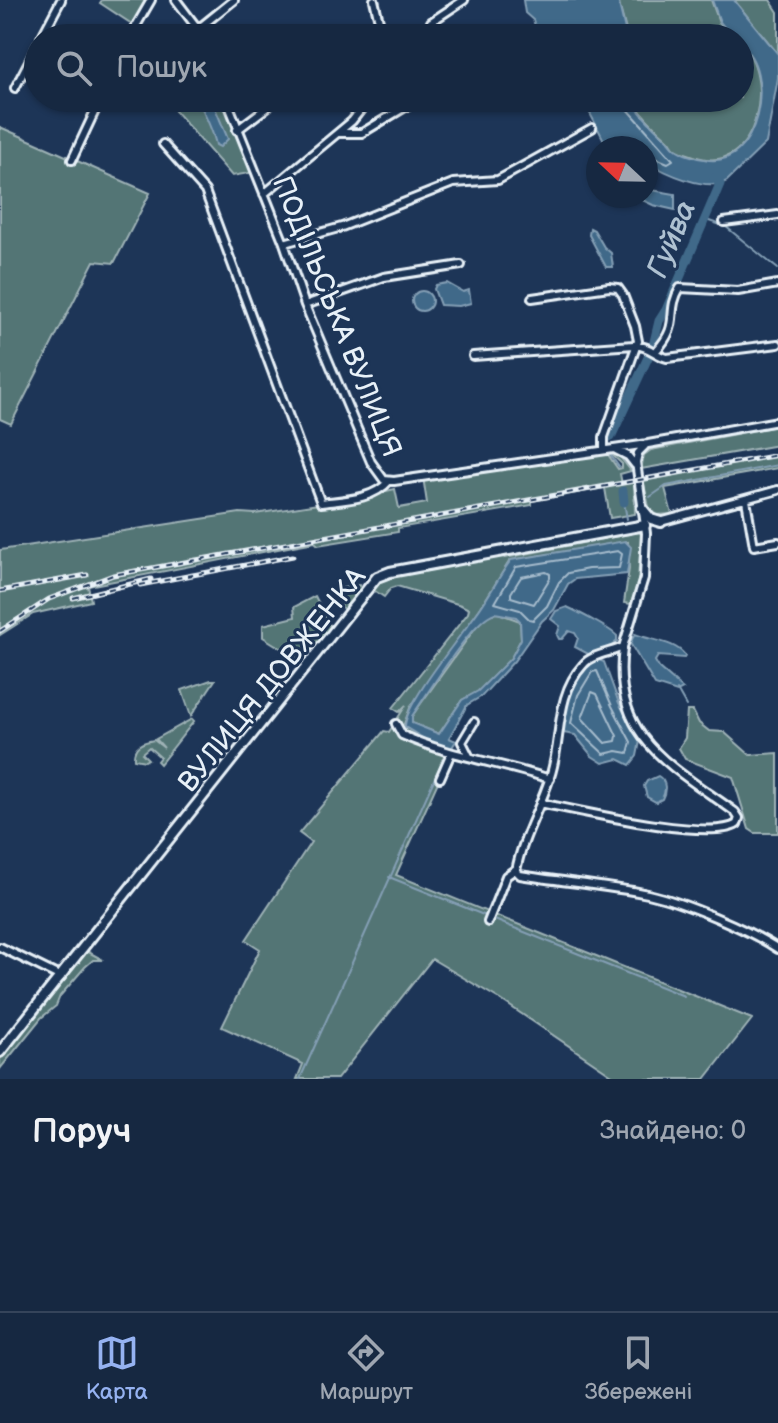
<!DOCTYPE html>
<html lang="uk">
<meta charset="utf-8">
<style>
body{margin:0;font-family:"Balsamiq Sans",sans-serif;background:#1f3048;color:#f1f3f6}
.compass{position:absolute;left:586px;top:136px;width:72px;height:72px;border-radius:50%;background:#162841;box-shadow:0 2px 6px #0004;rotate:292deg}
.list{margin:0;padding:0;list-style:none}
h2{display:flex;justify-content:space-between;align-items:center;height:104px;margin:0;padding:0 32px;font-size:34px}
h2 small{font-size:26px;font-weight:400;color:#9ea6b1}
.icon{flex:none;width:44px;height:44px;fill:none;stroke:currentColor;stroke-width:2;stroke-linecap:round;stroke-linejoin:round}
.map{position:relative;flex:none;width:778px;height:1079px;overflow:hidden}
.search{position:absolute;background:#162841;box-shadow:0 2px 6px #0004;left:24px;right:24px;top:24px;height:88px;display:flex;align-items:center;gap:20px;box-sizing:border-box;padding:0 28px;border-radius:44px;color:#9ea6b1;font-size:30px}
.sheet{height:232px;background:#162841}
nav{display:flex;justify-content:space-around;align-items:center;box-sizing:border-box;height:112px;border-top:2px solid #35445a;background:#162841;font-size:22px;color:#9ea6b1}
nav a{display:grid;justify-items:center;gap:4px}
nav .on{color:#95b2f1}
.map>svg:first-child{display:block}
.green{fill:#537474;stroke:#9eb2b6;stroke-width:2}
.water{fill:#416989;stroke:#849fb5;stroke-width:2;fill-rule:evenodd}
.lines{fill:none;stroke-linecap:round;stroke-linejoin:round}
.shore{stroke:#a5bbcc;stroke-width:2}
.stream{stroke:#849fb5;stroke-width:2}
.river{stroke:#416989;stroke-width:9}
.minor-casing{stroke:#e8f1f8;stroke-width:12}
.major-casing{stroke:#e8f1f8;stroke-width:14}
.minor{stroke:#1d3557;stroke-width:6}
.major{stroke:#1d3557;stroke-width:8}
.rail-casing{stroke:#e8f1f8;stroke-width:5}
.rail{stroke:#1d3557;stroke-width:2;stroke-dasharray:6;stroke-linecap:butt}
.labels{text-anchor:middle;stroke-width:6;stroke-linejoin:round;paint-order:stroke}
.street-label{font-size:28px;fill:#e8f1f8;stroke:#1d3557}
.water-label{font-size:30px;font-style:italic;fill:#aec1d1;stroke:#1d3557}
</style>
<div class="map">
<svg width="778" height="1079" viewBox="0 0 778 1079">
<rect width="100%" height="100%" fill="#1d3557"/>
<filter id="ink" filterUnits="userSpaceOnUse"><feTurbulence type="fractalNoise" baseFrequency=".0125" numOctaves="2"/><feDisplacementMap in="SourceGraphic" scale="16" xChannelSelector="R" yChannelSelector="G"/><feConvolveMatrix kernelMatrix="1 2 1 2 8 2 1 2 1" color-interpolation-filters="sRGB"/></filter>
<g filter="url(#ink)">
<path class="green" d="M102,0H151L135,26L100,3Z
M618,0H711L719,22L732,38H628Z
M734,0H770L778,12V54Z
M740,46C776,68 761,180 694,156C689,154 681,152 676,149C670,144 674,145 668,139C655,127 640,114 632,98H740Z
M173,98H226L255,172L232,176L175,111L172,104Z
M0,127L150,193L114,263L94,261L11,424L0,419Z
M778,426V445L641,469L644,455L651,450Z
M604,449L618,469L622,468V464L610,453L620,457L631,471L620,474L622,484L634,482L635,514L610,518L605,488L532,501V505L398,528V532L318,545L315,542L293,546L88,586L91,601L33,614L0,635V550L240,513L255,514L356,498L395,489L399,508L427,503L423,477Z
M778,456V468L665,488L672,514L657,515L649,507L643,480Z
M639,532L641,534L638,581L631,604L624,603L629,569L628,542L512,560L509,562L481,607L410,708L404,724L406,728L450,749L451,753L396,875L752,1019L705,1079H618L501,1000L432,959L337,1079H297L303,1064L222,1027L260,949L246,940L311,842L299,833L384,731L389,732L406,705L399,712L393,708L468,613L469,609L461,605L397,586L391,588L384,597L369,587L377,577L508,551L505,558Z
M359,585L362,589L344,611L333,590Z
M315,596L333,632L308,665L263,637V625L295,617L294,607Z
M498,613L520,621L521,639L511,658L478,692L462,700L439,734L412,723V716L481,620L490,614Z
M211,680H215L191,716L182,690Z
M687,711H693L699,723L709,731L724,732L750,755L778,753V833H755L749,829L733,777L685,759L679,748L685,738Z
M192,719L194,721L160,764L157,761L160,757L149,747L142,753L148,759L145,761L134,759C133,745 143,742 154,740L164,748L156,739Z
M83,949L103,960H93L85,967L60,996L56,1006L41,1018L0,1069V1052Z"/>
<path class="water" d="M523,0H618L627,38H554L538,34L533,20L525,13Z
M712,0H734L778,54V78L766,143L727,181C706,192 665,173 646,161V148H608L582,98H631C639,114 654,128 667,139C670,142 672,146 675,148C682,154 695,158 704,159C760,172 777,68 740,45V38H733L720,22Z
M197,98H211L228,139L220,147L216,145C213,130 204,113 197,98Z
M646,189L675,194V210L653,205L634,196H646Z
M590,228L594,230L604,247L611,253L613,267H606L589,235Z
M447,283L463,292L469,290L471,303L459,306L440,305L434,289L436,285Z
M412 301a10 10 0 1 1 20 0a10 10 0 1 1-20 0Z
M625,541L631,547L627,574L575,579L568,584L554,610L542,621L514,661L482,696L467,705L449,738L456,741L451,749L426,740L405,727C404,703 465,631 481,607C491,592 500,575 511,560ZM495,613L516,617L520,621L521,639L511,658L478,691L462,700L439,734L412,723V716C428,694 472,619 495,613Z
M567,607C578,612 611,629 617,636V641L607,651L590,655L575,647L578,638L575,633L569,631L562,639H559L557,635L560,626L551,619L556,611Z
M635,634C652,641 674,641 685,655L684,658L658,656L655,661L659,668L683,689L677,692L655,685L630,643Z
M599,660L604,662L619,703L640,741L637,756L630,765L618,759L603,763L592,756L575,735L563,733C558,709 575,668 599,660Z
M658,776C667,781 666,791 662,799L656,802L647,797L644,786L647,781Z"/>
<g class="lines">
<path class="shore" d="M624,98L626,107L673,160L668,163L646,154
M618,551L622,554L619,568L588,569L568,573L559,582L547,606L533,620L529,619L520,610L495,603L516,567Z
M546,572L550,574V578L534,604L511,597V593L521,577Z
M597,671L612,706L631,742L628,753L617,751L604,754L571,723L578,695L592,672Z
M592,692L597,694L617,736L616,741L605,743L582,718Z"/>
<path class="stream" d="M706,220L721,225
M725,226L778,269
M609,453L619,467
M650,497L666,486L778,465
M624,502L627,519
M677,690L686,706
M389,877L486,916
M492,919L684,996
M300,1079L445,755"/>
<path class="river" d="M653,346L659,321L666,310L720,184L714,178
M611,437L651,351
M623,491L624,502"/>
<defs>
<path id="minor" d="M176,0L198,29L201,38
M374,0L383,38
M431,22L464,0
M198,29L234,0
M41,38L61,0
M129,38L151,0
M356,38L379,25
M15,88L38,44
M226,98L284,243L305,305L371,462L384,480L394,481L648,444L778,421
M237,130L279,98
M338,133H362L420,98
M163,144L205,191L321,503C344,500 373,500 389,481
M72,160L101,98
M264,194L352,121L370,98
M724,222L778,215
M284,243L342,227L453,183L498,180L592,128
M532,298L609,287L618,288L623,295L635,326L638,341L604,437V449
M305,305L384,277L461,265
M656,351C682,323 665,313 680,288L738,291L778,284
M473,356L634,345C651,346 655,356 667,358L778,344
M645,446L638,453L636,462L646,533L644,578L623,647C610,653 592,654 583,665C554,697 563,739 550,777C540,809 522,838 516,871L520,875C562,882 606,885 648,894C683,902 748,929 778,949
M616,450L628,456L635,465
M746,500L754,546L778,542
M660,522L778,490
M396,724L402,735C449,756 501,763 550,779
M469,756L462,742L474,722
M440,778L451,753
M540,803C575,810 711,842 737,824L739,818L735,812C672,766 611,738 623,648
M488,922L506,876L516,869
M0,947L61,977"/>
<path id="major" d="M642,508L651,519L661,522
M0,1052L377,577L390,572L645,525"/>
</defs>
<use href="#minor" class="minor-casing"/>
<use href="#major" class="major-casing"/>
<use href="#minor" class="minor"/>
<use href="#major" class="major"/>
<defs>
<path id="rail" d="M140,585L293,556
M0,591L87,575
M73,598L151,579
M0,631L49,599L113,575L778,455"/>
</defs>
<use href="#rail" class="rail-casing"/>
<use href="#rail" class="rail"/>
</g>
</g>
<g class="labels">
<g class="street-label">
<text transform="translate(338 316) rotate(68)" y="10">ПОДІЛЬСЬКА ВУЛИЦЯ</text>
<text transform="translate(271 679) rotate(-51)" y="10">ВУЛИЦЯ ДОВЖЕНКА</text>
</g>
<g class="water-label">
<text transform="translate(671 239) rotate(-67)" y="10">Гуйва</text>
</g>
</g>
</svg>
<svg class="compass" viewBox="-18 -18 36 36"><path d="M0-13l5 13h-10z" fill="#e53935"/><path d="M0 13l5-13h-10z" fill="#9ea6b1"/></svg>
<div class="search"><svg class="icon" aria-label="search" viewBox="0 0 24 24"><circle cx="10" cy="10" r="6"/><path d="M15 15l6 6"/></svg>Пошук</div>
</div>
<section class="sheet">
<h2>Поруч<small>Знайдено: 0</small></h2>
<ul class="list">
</ul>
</section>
<nav>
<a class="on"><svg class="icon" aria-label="map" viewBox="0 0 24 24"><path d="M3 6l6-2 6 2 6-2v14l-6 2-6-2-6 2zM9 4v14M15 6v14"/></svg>Карта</a>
<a><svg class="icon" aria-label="directions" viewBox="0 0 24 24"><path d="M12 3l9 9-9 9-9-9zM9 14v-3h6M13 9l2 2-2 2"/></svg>Маршрут</a>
<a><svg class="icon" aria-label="saved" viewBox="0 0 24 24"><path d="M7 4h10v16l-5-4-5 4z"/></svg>Збережені</a>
</nav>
